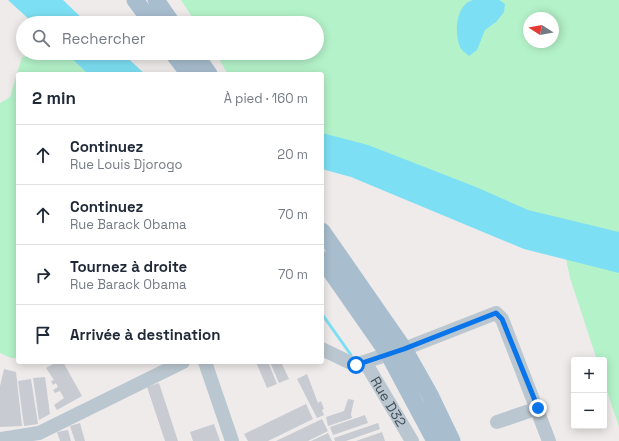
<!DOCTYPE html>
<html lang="fr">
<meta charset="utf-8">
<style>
body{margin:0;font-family:"Space Grotesk",sans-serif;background:#f2f2f3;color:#1f2937}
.controls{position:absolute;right:12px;bottom:12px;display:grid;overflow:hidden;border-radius:4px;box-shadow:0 2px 10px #0003}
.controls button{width:36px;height:36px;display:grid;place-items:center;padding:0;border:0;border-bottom:1px solid #e0e1e3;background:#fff;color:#1f2937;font:20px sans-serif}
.compass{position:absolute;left:523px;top:12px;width:36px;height:36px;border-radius:50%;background:#fff;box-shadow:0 2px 10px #0003;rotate:281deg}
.stop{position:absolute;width:12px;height:12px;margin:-9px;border:3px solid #0a75ea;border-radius:50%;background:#fff}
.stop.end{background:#0a75ea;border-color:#fff;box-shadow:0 1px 4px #0008}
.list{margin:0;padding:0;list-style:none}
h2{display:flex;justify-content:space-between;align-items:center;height:52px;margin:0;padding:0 16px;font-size:17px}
h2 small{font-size:13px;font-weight:400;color:#747a83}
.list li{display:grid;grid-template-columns:26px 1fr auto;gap:12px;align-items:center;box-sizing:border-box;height:60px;padding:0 16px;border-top:1px solid #e0e1e3}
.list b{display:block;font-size:15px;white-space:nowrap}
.list p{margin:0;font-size:13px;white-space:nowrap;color:#747a83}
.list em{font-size:13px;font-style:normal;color:#747a83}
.icon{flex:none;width:22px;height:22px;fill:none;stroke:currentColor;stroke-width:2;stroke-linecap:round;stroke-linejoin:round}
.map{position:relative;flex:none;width:619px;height:441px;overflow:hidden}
.search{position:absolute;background:#fff;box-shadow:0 2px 10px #0003;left:16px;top:16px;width:308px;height:44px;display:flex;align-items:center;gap:10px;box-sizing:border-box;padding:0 14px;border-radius:22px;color:#747a83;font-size:15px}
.panel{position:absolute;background:#fff;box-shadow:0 2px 10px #0003;left:16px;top:72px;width:308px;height:292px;border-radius:4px}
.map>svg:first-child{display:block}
.green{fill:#b4f2c9;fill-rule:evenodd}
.water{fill:#7ddff3}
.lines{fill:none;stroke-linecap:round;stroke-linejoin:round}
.stream{stroke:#7ddff3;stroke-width:3}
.building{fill:#c8cbd1}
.minor{stroke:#bbc7d0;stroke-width:14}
.major{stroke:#a8bdce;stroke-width:17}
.route{stroke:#0a75ea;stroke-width:5}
.labels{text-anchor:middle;stroke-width:4;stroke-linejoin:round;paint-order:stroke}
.street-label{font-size:14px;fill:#43505a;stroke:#fff}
</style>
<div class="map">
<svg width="619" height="441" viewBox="0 0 619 441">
<rect width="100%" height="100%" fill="#efebeb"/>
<path class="green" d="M181,0H619V427L604,382V360H597L570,278L565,254L322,133V74H228L215,53H317V23H196ZM529,18H553V42H529Z
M45,53H66L88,74H18V358H11L0,353V103L10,97L22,57Z"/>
<path class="water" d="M8,0H63L87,23H33Z
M473,0H499L505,4L504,12L496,22L485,30L477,50L469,56C466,53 461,50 460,47C454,33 456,4 473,0Z
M66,53H122L145,74H88Z
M322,133L368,145L476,187L528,210L619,232V273L524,249L351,177L322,169Z"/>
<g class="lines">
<path class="stream" d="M322,314L351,355"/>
</g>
<path class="building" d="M57,362H63L82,396L57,410L54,405L64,398L60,391L55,393L53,390L58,387L56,383L53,385L51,381L54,380L46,368Z
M256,362H268L277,384L267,388Z
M270,362H281L289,379L279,383Z
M4,369L16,372L22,426L0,427V386Z
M307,374L318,403L321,401L324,409L322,410L324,415L317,418L297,379Z
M45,377L50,414L39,420L33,378Z
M31,379L38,424L24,426L18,381Z
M159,383L178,441H165L147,387Z
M348,399L354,400L351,414L352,418L328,426L326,417L344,411Z
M306,404L313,419L268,441H248L244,434Z
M365,415L368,423L333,435L330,427Z
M322,419L328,431L308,441H276Z
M80,423L85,441H75L70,426Z
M378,423L380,429L346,441H335L334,438Z
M214,424L220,441H193L190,432Z
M68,430L71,441H60L57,432Z
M382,432L385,441H356Z
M328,433L332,441H311Z"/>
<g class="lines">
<g class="minor">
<path d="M322,349L355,365L404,349L496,313L502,319L549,441"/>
<path d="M205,362L232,441"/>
<path id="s1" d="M365,362L412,441"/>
<path d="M497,422L538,408"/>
<path d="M0,439L39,433L183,362"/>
</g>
<path class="major" d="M135,0L152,23
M156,0L172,23
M173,53L189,74
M194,53L209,74
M322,231L404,349L430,395L452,441
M322,259L389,355L435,441"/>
</g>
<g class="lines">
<path class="route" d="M356,365L404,349L496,313L502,319L538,408"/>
</g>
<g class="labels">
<g class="street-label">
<text dy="5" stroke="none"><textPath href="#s1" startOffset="46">Rue D32</textPath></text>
</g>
</g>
</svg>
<div class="controls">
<button>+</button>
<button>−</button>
</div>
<svg class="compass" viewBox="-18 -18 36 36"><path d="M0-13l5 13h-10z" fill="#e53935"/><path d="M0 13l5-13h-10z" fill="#747a83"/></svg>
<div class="stop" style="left:356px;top:365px"></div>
<div class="stop end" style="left:538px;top:408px"></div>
<div class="search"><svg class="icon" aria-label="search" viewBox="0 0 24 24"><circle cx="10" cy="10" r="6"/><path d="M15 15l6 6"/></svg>Rechercher</div>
<section class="panel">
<h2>2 min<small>À pied · 160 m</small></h2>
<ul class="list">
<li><svg class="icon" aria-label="ahead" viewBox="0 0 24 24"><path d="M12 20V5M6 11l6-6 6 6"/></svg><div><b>Continuez</b><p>Rue Louis Djorogo</p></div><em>20 m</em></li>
<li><svg class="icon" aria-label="ahead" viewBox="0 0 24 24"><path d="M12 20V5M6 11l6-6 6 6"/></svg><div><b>Continuez</b><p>Rue Barack Obama</p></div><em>70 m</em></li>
<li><svg class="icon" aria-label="right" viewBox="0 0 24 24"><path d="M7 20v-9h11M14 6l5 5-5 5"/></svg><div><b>Tournez à droite</b><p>Rue Barack Obama</p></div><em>70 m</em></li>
<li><svg class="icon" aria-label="arrive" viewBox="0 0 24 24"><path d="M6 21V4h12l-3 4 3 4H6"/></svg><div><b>Arrivée à destination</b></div></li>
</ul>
</section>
</div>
